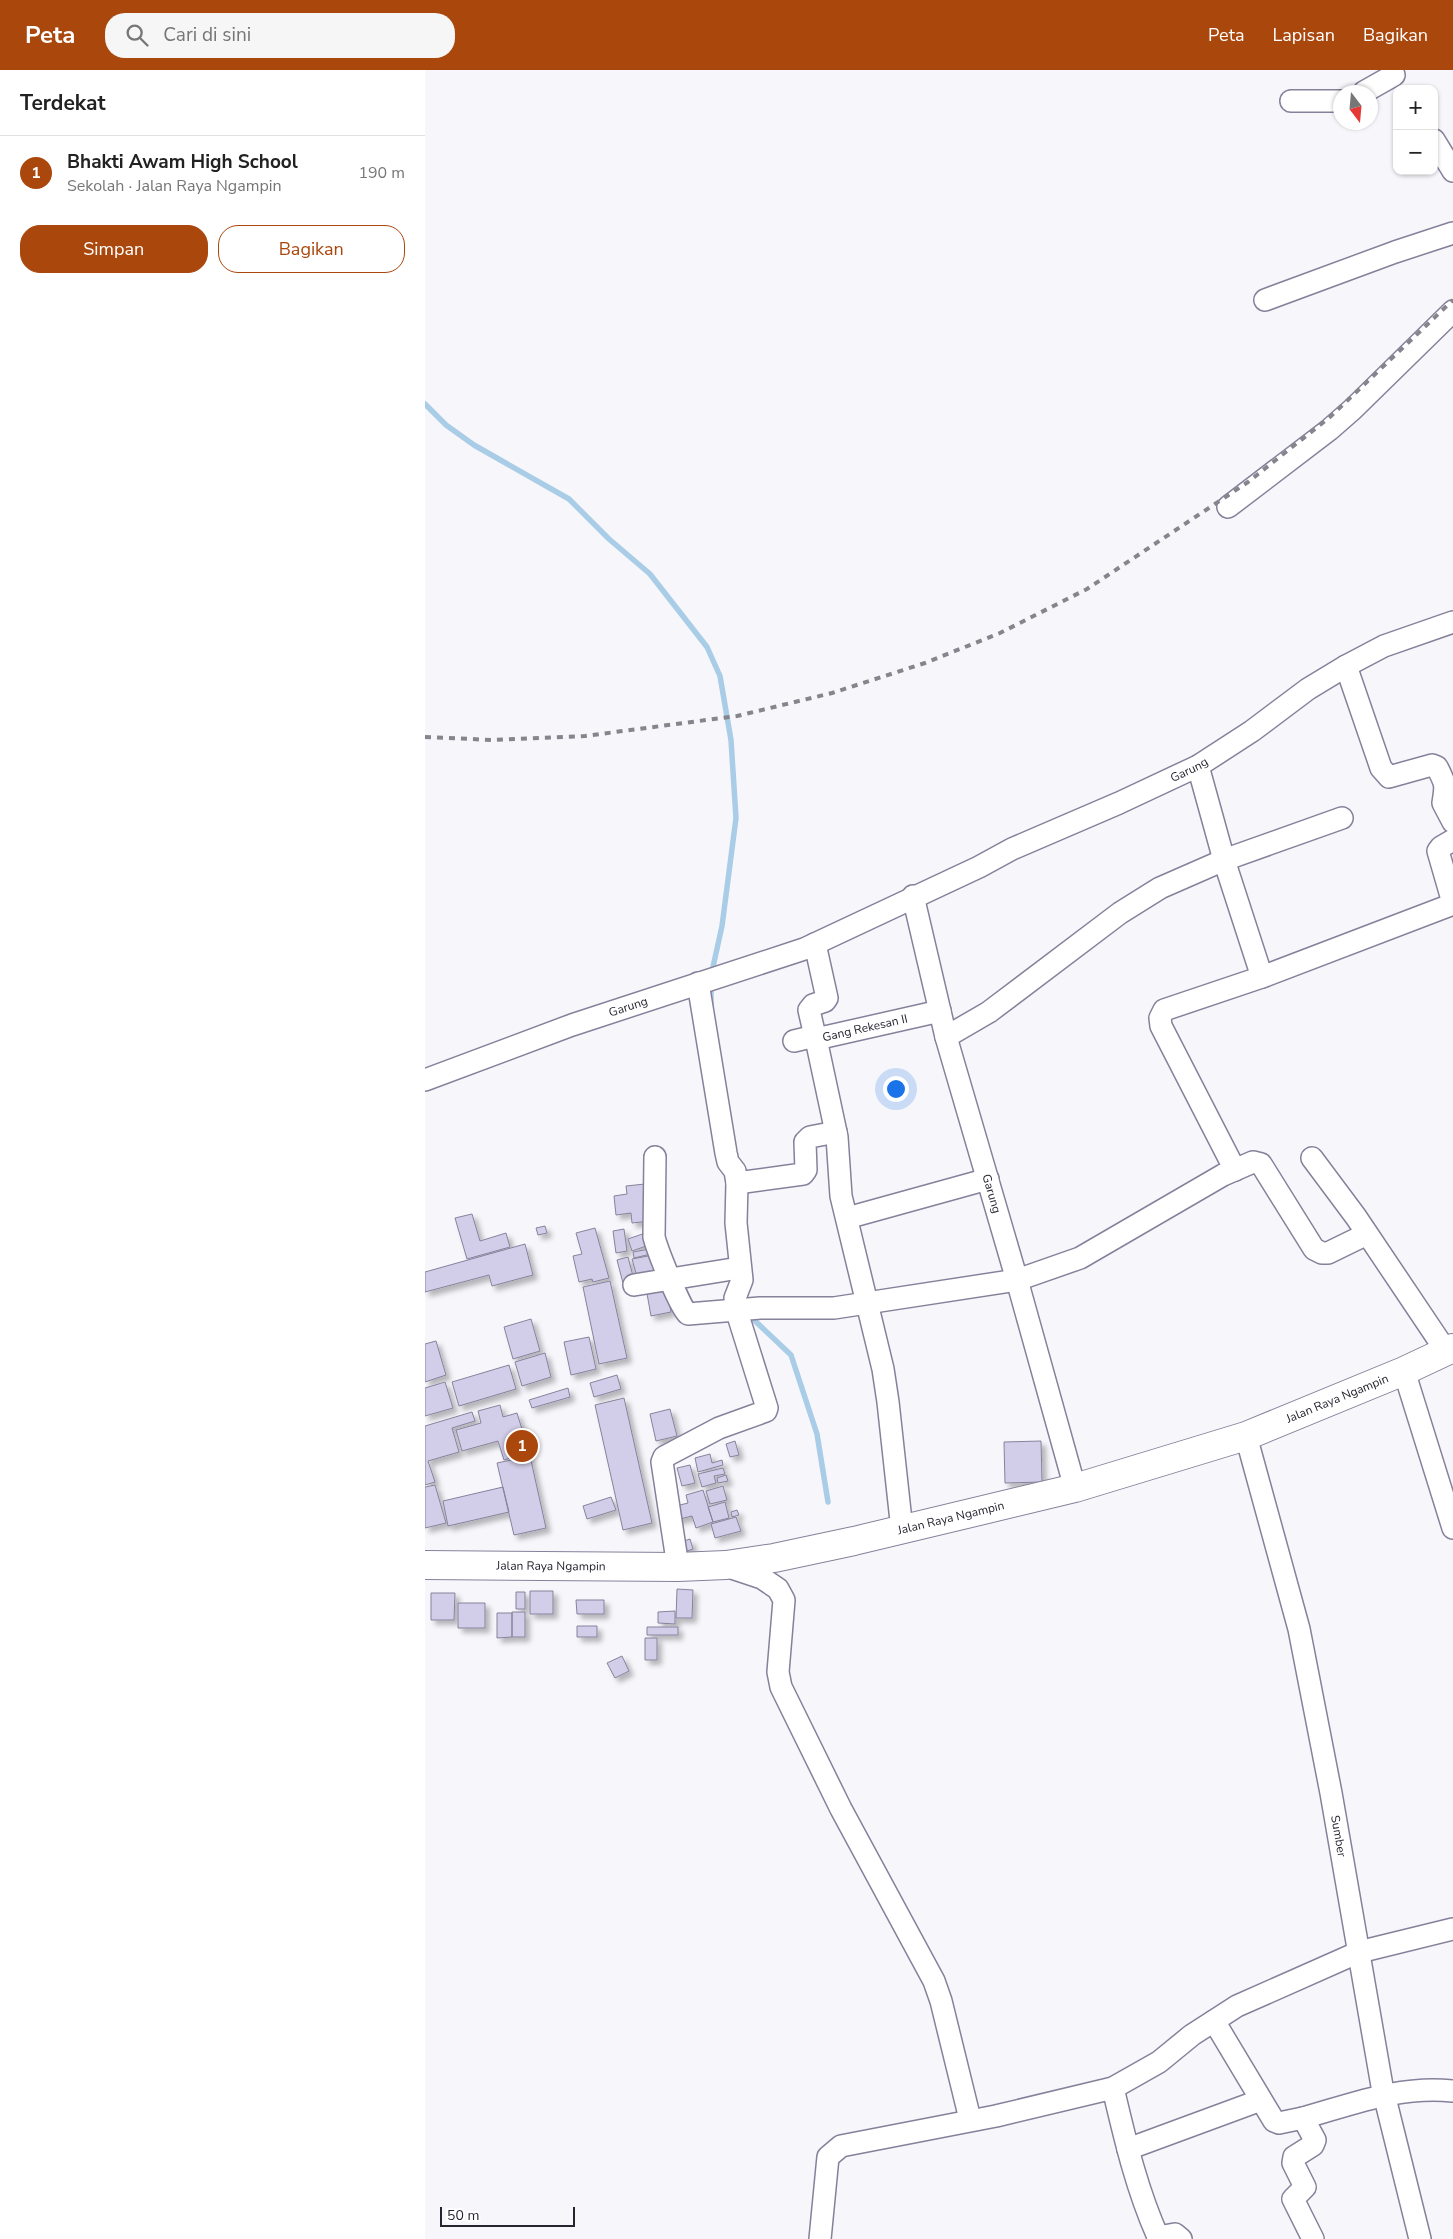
<!DOCTYPE html>
<html lang="id">
<meta charset="utf-8">
<style>
body{margin:0;font-family:"Nunito Sans",sans-serif;background:#f6f6f6;color:#222}
.controls{position:absolute;right:15px;top:15px;display:grid;overflow:hidden;border-radius:10px;box-shadow:0 1px 4px #0004}
.controls button{width:45px;height:45px;display:grid;place-items:center;padding:0;border:0;border-bottom:1px solid #e0e0e0;background:#fff;color:#222;font:25px sans-serif}
.compass{position:absolute;left:908px;top:15px;width:45px;height:45px;border-radius:50%;background:#fff;box-shadow:0 1px 4px #0004;rotate:164deg}
.scale{position:absolute;left:15px;bottom:12px;width:135px;box-sizing:border-box;padding-left:5px;border:2px solid #26242e;border-top:0;font-size:14px;line-height:18px;white-space:nowrap;color:#26242e;-webkit-text-stroke:4px #fff;paint-order:stroke}
.you{position:absolute;left:470px;top:1018px;width:18px;height:18px;margin:-12px;border:4px solid #fff;border-radius:50%;background:#1a73e8;box-shadow:0 0 0 8px #1a73e833}
.badge{display:grid;place-items:center;width:32px;height:32px;border-radius:50%;background:#aa470d;color:#fff;font-size:16px;font-weight:700}
.pin{position:absolute;translate:-50% -50%;border:2px solid #fff;box-shadow:0 1px 5px #0006}
.list{margin:0;padding:0;list-style:none}
h2{display:flex;justify-content:space-between;align-items:center;height:65px;margin:0;padding:0 20px;font-size:21px}
h2 small{font-size:16px;font-weight:400;color:#767676}
.list li{display:grid;grid-template-columns:32px 1fr auto;gap:15px;align-items:center;box-sizing:border-box;height:75px;padding:0 20px;border-top:1px solid #e0e0e0}
.list b{display:block;font-size:19px;white-space:nowrap}
.list p{margin:0;font-size:16px;white-space:nowrap;color:#767676}
.list em{font-size:16px;font-style:normal;color:#767676}
.actions{display:flex;gap:10px;padding:15px 20px}
.actions a{flex:1;padding:11px 0;border:1px solid #aa470d;border-radius:20px;text-align:center;font-size:18px;color:#aa470d}
.actions .main{background:#aa470d;color:#fff}
.icon{flex:none;width:28px;height:28px;fill:none;stroke:currentColor;stroke-width:2;stroke-linecap:round;stroke-linejoin:round}
.map{position:relative;flex:none;width:1028px;height:2169px;overflow:hidden}
header{display:flex;align-items:center;gap:30px;box-sizing:border-box;height:70px;padding:0 25px;background:#aa470d;color:#fff}
header strong{font-size:24px}
nav{display:flex;gap:28px;margin-inline-start:auto;font-size:18px}
.search{width:350px;height:45px;background:#f6f6f6;display:flex;align-items:center;gap:12px;box-sizing:border-box;padding:0 18px;border-radius:20px;color:#767676;font-size:19px}
main{display:flex}
aside{flex:1;background:#fff}
.map>svg:first-child{display:block}
.lines{fill:none;stroke-linecap:round;stroke-linejoin:round}
.stream{stroke:#a9cde7;stroke-width:5.5}
.building{fill:#d2cde8;stroke:#87829c;filter:url(#shadow)}
.minor-casing{stroke:#86819b;stroke-width:24}
.major-casing{stroke:#86819b;stroke-width:30}
.minor{stroke:#fff;stroke-width:21}
.major{stroke:#fff;stroke-width:28}
.rail{stroke:#86848c;stroke-width:4;stroke-dasharray:6 6;stroke-linecap:butt}
.labels{text-anchor:middle;stroke-width:4;stroke-linejoin:round;paint-order:stroke}
.street-label{font-size:12px;fill:#26242e;stroke:#fff}
</style>
<header>
<strong>Peta</strong>
<div class="search"><svg class="icon" aria-label="search" viewBox="0 0 24 24"><circle cx="10" cy="10" r="6"/><path d="M15 15l6 6"/></svg>Cari di sini</div>
<nav><a>Peta</a><a>Lapisan</a><a>Bagikan</a></nav>
</header>
<main>
<aside>
<h2>Terdekat<small></small></h2>
<ul class="list">
<li><span class="badge">1</span><div><b>Bhakti Awam High School</b><p>Sekolah · Jalan Raya Ngampin</p></div><em>190 m</em></li>
</ul>
<div class="actions"><a class="main">Simpan</a><a>Bagikan</a></div>
</aside>
<div class="map">
<svg width="1028" height="2169" viewBox="0 0 1028 2169">
<defs>
<filter id="shadow"><feDropShadow dx="4.5" dy="4.5" stdDeviation="2.5" flood-color="#0004"/></filter>
</defs>
<rect width="100%" height="100%" fill="#f7f6fb"/>
<g class="lines">
<path class="stream" d="M0,334L21,355L49,375L144,429L184,469L225,504L282,577L295,606L306,670L311,748L297,856L286,906
M286,936V915
M326,1244L327,1248L366,1285L392,1364L403,1432"/>
</g>
<path class="building" d="M220,1114L224,1151L207,1153L206,1143L191,1145L189,1126L202,1124L201,1116Z
M47,1144L55,1171L81,1163L85,1177L42,1189L30,1148Z
M120,1156L122,1163L113,1165L111,1158Z
M170,1158L184,1208L168,1212L167,1209L154,1212L148,1186L157,1184L151,1163Z
M199,1159L202,1181L191,1183L188,1161Z
M223,1162L227,1174L207,1181L203,1169Z
M100,1174L108,1205L67,1216L64,1205L0,1222V1202Z
M225,1179L226,1184L209,1188L208,1182Z
M228,1185L232,1203L212,1207L207,1189Z
M203,1187L209,1210L198,1213L192,1190Z
M185,1211L202,1288L174,1294L158,1217Z
M241,1214L246,1242L226,1246L221,1218Z
M106,1249L115,1281L88,1289L79,1257Z
M164,1267L171,1299L146,1305L139,1272Z
M11,1271L21,1305L0,1312V1274Z
M120,1283L126,1307L97,1316L90,1292Z
M84,1295L91,1319L34,1336L27,1312Z
M192,1305L196,1319L169,1327L165,1313Z
M20,1312L28,1338L0,1346V1318Z
M143,1318L145,1327L107,1338L104,1330Z
M199,1328L227,1453L198,1460L170,1335Z
M75,1335L78,1347L92,1343L104,1382L79,1390L73,1371L37,1381L31,1360L56,1353L53,1341Z
M245,1339L252,1366L231,1371L225,1344Z
M47,1342L50,1351L27,1358L34,1382L3,1391L10,1412L0,1415V1356Z
M310,1371L314,1385L305,1387L301,1374Z
M616,1371L617,1412L580,1413L579,1372Z
M285,1384L287,1393L297,1390L298,1395L273,1402L270,1388Z
M105,1386L121,1458L89,1465L72,1393Z
M265,1395L270,1413L257,1416L252,1398Z
M298,1398L300,1404L289,1406L291,1413L277,1417L273,1404Z
M301,1405L303,1411L293,1413L292,1408Z
M10,1415L21,1453L0,1458V1417Z
M298,1416L302,1430L285,1434L281,1421Z
M78,1417L84,1442L23,1456L18,1431Z
M278,1420L288,1452L271,1458L267,1446L251,1450L247,1437L263,1433L261,1425Z
M186,1427L191,1440L162,1449L158,1436Z
M300,1432L304,1448L288,1452L283,1437Z
M312,1440L314,1445L307,1447L306,1442Z
M311,1447L316,1461L290,1468L286,1454Z
M265,1469L268,1479L256,1483L253,1473Z
M252,1519L268,1520L267,1548H251Z
M105,1521H128V1544H105Z
M91,1522H100V1539H91Z
M6,1523H30L29,1550H6Z
M151,1530H179V1544H152Z
M33,1533H60V1558H33Z
M250,1541V1554L233,1553V1542Z
M87,1542H100V1567H87Z
M72,1543H87V1567L72,1568Z
M152,1556H172V1567H152Z
M222,1557H253V1565H222Z
M220,1568H232V1590H220Z
M197,1586L204,1601L190,1608L182,1593Z"/>
<g class="lines">
<defs>
<g id="minor">
<path d="M939,22L969,5"/>
<path d="M866,31H916"/>
<path d="M1009,70L1028,101"/>
<path d="M840,230L970,182L1028,163"/>
<path d="M803,437L904,360L928,339L1028,241"/>
<path d="M921,596L956,698L964,707L1007,695L1012,697C1021,715 1021,714 1018,733L1028,752"/>
<path d="M773,696L799,790L837,907L739,940L735,948L736,956L810,1100"/>
<path id="s1" d="M488,826L521,967L592,1210L650,1418"/>
<path d="M390,874L402,928L400,931L388,935L384,940L390,966"/>
<path d="M837,907L1023,836L1026,831V826L1013,781L1016,777L1028,770"/>
<path d="M521,967L564,942L695,843L735,818L799,790L917,748"/>
<path d="M391,969L412,1067L416,1126L458,1299L463,1332L477,1460"/>
<path id="s2" d="M369,971L390,966L391,969L515,941"/>
<path id="s3" d="M0,1010L147,955L379,879L554,797L587,779L694,733L773,696L827,661L883,619L921,596L959,576L1028,552"/>
<path d="M230,1087L229,1167C232,1179 255,1238 263,1244L335,1238H409L592,1210L655,1188L798,1105L828,1092L836,1094L889,1179L897,1183H903L942,1164"/>
<path d="M887,1088L931,1147L1021,1281"/>
<path d="M312,1113L378,1104L381,1100L380,1072L385,1067L411,1062"/>
<path d="M422,1148L563,1109"/>
<path d="M209,1215L314,1198"/>
<path d="M979,1301L1028,1458"/>
<path id="s4" d="M821,1366L874,1559L906,1723L957,2016L995,2169"/>
<path d="M301,1496L337,1508L353,1519L359,1530L353,1602L356,1617L416,1739L509,1911L516,1931L545,2049"/>
<path d="M253,1497L237,1392L239,1387L294,1358L341,1341L342,1338L311,1239L310,1228L317,1210L311,1153L312,1113L310,1101L303,1092L301,1083L273,913"/>
<path d="M789,1951L849,2051L854,2053L878,2048"/>
<path d="M688,2018C700,2069 712,2121 734,2169"/>
<path d="M703,2079L836,2030"/>
<path d="M733,2167L750,2164L756,2169"/>
<path d="M395,2169L403,2087L416,2076L571,2046L688,2018L734,1992L767,1965L812,1936L934,1882L1028,1859"/>
<path d="M888,2169L868,2129L880,2117L868,2093L869,2087L888,2075L890,2070L878,2048C928,2034 976,2015 1028,2021"/>
</g>
<g id="major">
<path id="s5" d="M0,1495L253,1497L301,1495L349,1488L429,1471L650,1418L821,1366L979,1301L1028,1278"/>
</g>
</defs>
<use href="#minor" class="minor-casing"/>
<use href="#major" class="major-casing"/>
<use href="#minor" class="minor"/>
<use href="#major" class="major"/>
<path class="rail" d="M0,667L68,670L160,666L312,646L407,623L500,593L575,563L662,519L823,412L905,347L1028,230"/>
</g>
<g class="labels">
<g class="street-label">
<text dy="4" stroke="none"><textPath href="#s3" startOffset="826">Garung</textPath></text>
<text dy="4" stroke="none"><textPath href="#s3" startOffset="216">Garung</textPath></text>
<text dy="4" stroke="none"><textPath href="#s2" startOffset="75">Gang Rekesan II</textPath></text>
<text dy="4" stroke="none"><textPath href="#s1" startOffset="308">Garung</textPath></text>
<text dy="4" stroke="none"><textPath href="#s5" startOffset="936">Jalan Raya Ngampin</textPath></text>
<text dy="4" stroke="none"><textPath href="#s5" startOffset="531">Jalan Raya Ngampin</textPath></text>
<text dy="4" stroke="none"><textPath href="#s5" startOffset="126">Jalan Raya Ngampin</textPath></text>
<text dy="4" stroke="none"><textPath href="#s4" startOffset="411">Sumber</textPath></text>
</g>
</g>
</svg>
<div class="controls">
<button>+</button>
<button>−</button>
</div>
<svg class="compass" viewBox="-18 -18 36 36"><path d="M0-13l5 13h-10z" fill="#e53935"/><path d="M0 13l5-13h-10z" fill="#767676"/></svg>
<div class="scale">50 m</div>
<div class="you"></div>
<div class="pin badge" style="left:97px;top:1376px">1</div>
</div>
</main>
